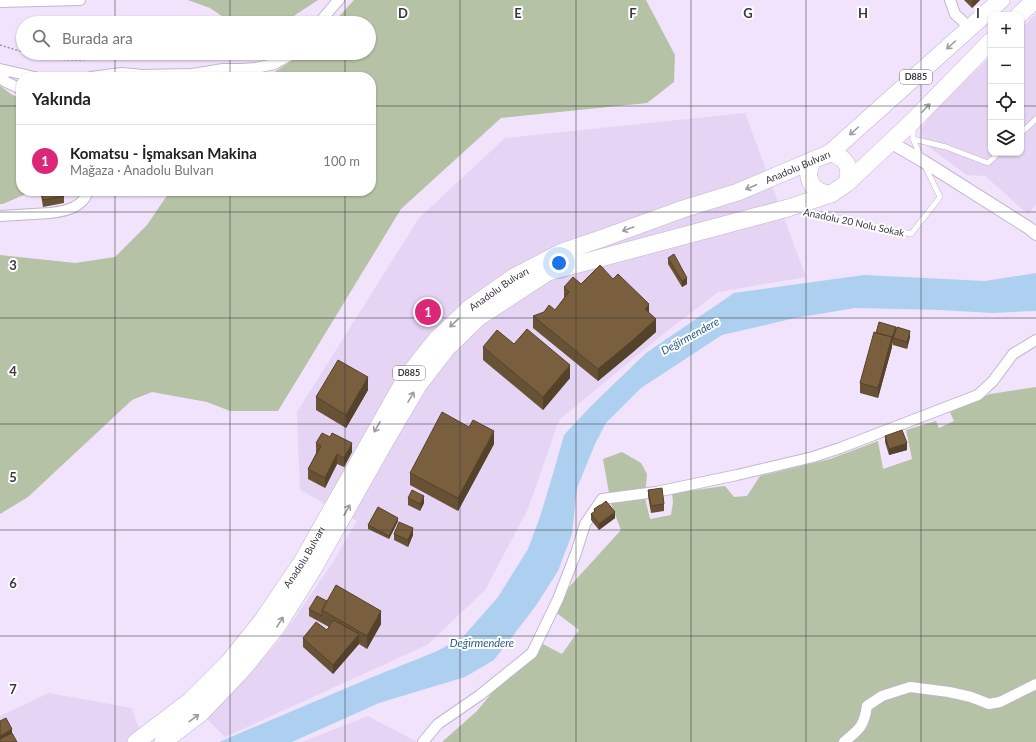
<!DOCTYPE html>
<html lang="tr">
<meta charset="utf-8">
<style>
body{margin:0;font-family:Lato,sans-serif;background:#f2f2f2;color:#222}
.controls{position:absolute;right:12px;top:12px;display:grid;overflow:hidden;border-radius:8px;box-shadow:0 1px 3px #0004}
.controls button{width:36px;height:36px;display:grid;place-items:center;padding:0;border:0;border-bottom:1px solid #e0e0e0;background:#fff;color:#222;font:20px sans-serif}
.you{position:absolute;left:559px;top:263px;width:14px;height:14px;margin:-10px;border:3px solid #fff;border-radius:50%;background:#1a73e8;box-shadow:0 0 0 6px #1a73e833}
.badge{display:grid;place-items:center;width:26px;height:26px;border-radius:50%;background:#db2777;color:#fff;font-size:13px;font-weight:700}
.pin{position:absolute;translate:-50% -50%;border:2px solid #fff;box-shadow:0 1px 4px #0006}
.list{margin:0;padding:0;list-style:none}
h2{display:flex;justify-content:space-between;align-items:center;height:52px;margin:0;padding:0 16px;font-size:17px}
h2 small{font-size:13px;font-weight:400;color:#767676}
.list li{display:grid;grid-template-columns:26px 1fr auto;gap:12px;align-items:center;box-sizing:border-box;height:72px;padding:0 16px;border-top:1px solid #e0e0e0}
.list b{display:block;font-size:15px;white-space:nowrap}
.list p{margin:0;font-size:13px;white-space:nowrap;color:#767676}
.list em{font-size:13px;font-style:normal;color:#767676}
.icon{flex:none;width:22px;height:22px;fill:none;stroke:currentColor;stroke-width:2;stroke-linecap:round;stroke-linejoin:round}
.map{position:relative;flex:none;width:1036px;height:742px;overflow:hidden}
.search{position:absolute;background:#fff;box-shadow:0 1px 3px #0004;left:16px;top:16px;width:360px;height:44px;display:flex;align-items:center;gap:10px;box-sizing:border-box;padding:0 14px;border-radius:22px;color:#767676;font-size:15px}
.panel{position:absolute;background:#fff;box-shadow:0 1px 3px #0004;left:16px;top:72px;width:360px;height:124px;border-radius:16px}
.map>svg:first-child{display:block}
.built{fill:#e5d4f3}
.green{fill:#b5c2a6}
.water{fill:#aed0f0}
.lines{fill:none;stroke-linecap:round;stroke-linejoin:round}
.service-casing{stroke:#c2b6cd;stroke-width:6}
.minor-casing{stroke:#c2b6cd;stroke-width:12}
.tertiary-casing{stroke:#c2b6cd;stroke-width:14}
.trunk-casing{stroke:#c2b6cd;stroke-width:18}
.path{stroke:#9a91a1;stroke-width:1.5;stroke-dasharray:2 2;stroke-linecap:butt}
.service{stroke:#fff;stroke-width:5}
.minor{stroke:#fff;stroke-width:10}
.tertiary{stroke:#fff;stroke-width:12}
.trunk{stroke:#fff;stroke-width:17}
.wall{fill:#685235}
.shaded-wall{fill:#55422b}
.building{fill:#795f3e;stroke:#55422b}
.oneway{stroke:#9e9ba0}
.grid{fill:none;stroke:#3c3740;stroke-width:1;stroke-opacity:0.55}
.labels{text-anchor:middle;stroke-width:4;stroke-linejoin:round;paint-order:stroke}
.shield{fill:#fff;stroke:#767379;stroke-width:1}
.shield-label{font-size:9px;font-weight:bold;fill:#3c3740}
.street-label{font-size:10px;fill:#3c3740;stroke:#fff}
.water-label{font-size:11px;font-style:italic;fill:#295b85;stroke:#fff}
.grid-label{font-size:13px;text-anchor:middle;font-weight:bold;fill:#3c3740;stroke:#fff;stroke-width:4;stroke-linejoin:round;paint-order:stroke}
</style>
<div class="map">
<svg width="1036" height="742" viewBox="0 0 1036 742">
<rect width="100%" height="100%" fill="#f1e3fb"/>
<path class="built" d="M1036,14V205L1028,214L985,176L967,175L926,145L921,130L930,115L991,56V153H1021V28Z
M745,113L806,277L718,292L657,339L559,420L528,509L485,590L427,645L225,737L206,718L279,641L333,562L357,521L300,490L297,412L419,218L505,138Z
M49,693L131,708L145,742H0V716Z
M368,716L417,742H302Z"/>
<path class="green" d="M188,0H318L283,23H232L210,8Z
M354,0H646L675,55L674,82L647,103L501,118L401,209L278,411H230L207,402L152,392L132,400L28,497L0,514V255L75,263L115,257L147,225L170,191H371V77H235L270,75L303,53H369V23H333Z
M0,86L11,94L21,99V191H30L28,193L3,204H0Z
M1036,387V742H442L477,711L535,640L562,654L579,630L550,608L621,530L611,504L603,459L622,452L641,463L647,474L645,498L650,519L671,515L673,502L672,493L725,486L734,497L747,496L760,476L830,459L878,441L883,469L912,459L906,430L936,421L939,428L954,421L950,412L990,394Z"/>
<path class="water" d="M1036,273V311H1034L992,313L940,310L855,308L795,318L722,335L641,388L606,423L595,444L577,488L572,534L558,571L535,607L494,660L465,677L379,703L292,742H219L370,678L435,652L462,638L498,597L528,549L540,517L555,467L564,435L591,406L646,353L734,293L864,275L985,281Z"/>
<g class="lines">
<defs>
<path id="service" d="M913,127V139L921,157
M1021,133L1036,119
M913,139L946,147L988,163L999,153
M798,210L911,234L940,197L925,166"/>
<path id="minor" d="M950,0L955,14L970,28
M0,2L80,0
M319,23L335,4L339,0
M0,69L35,77
M3,70L4,81L21,89
M91,77L122,73L142,75L192,74L223,69H242L256,68L274,64L294,53
M0,216C17,215 33,214 50,213C58,212 67,211 74,207C80,204 87,198 87,191
M423,742L438,724L480,695L532,653L558,599L576,553L585,524L602,499L656,492L737,475L813,457L840,448L978,395L993,381L1013,354L1036,340
M844,742C860,729 864,726 867,706L882,696L910,687L949,692L971,697L989,704L1000,702L1036,684"/>
<path id="tertiary" d="M890,142L923,161L1029,228L1036,234"/>
<g id="trunk">
<path d="M1019,15L1035,0"/>
<path d="M830,153C846,157 852,167 847,183"/>
<path d="M813,160C803,178 812,193 831,194"/>
<path id="s1" d="M136,742L190,701L229,662L262,621L302,562L406,378L436,340L470,308L514,277L562,252L606,237L683,209L738,192L830,153L1001,0"/>
<path d="M163,742L201,713L242,670L276,628L313,569L387,438L419,384L446,349L479,317L548,272L788,208L831,194L847,183L913,121L991,41"/>
</g>
</defs>
<use href="#service" class="service-casing"/>
<use href="#minor" class="minor-casing"/>
<use href="#tertiary" class="tertiary-casing"/>
<use href="#trunk" class="trunk-casing"/>
<path class="path" d="M0,45L23,52
M28,53L49,59L78,60L177,53
M246,53L258,58"/>
<use href="#service" class="service"/>
<use href="#minor" class="minor"/>
<use href="#tertiary" class="tertiary"/>
<use href="#trunk" class="trunk"/>
</g>
<path class="wall" d="M964,0H980L972,8Z
M41,191H63L64,196V203L43,207L41,195Z
M668,258L687,284L682,287L668,264Z
M613,279L649,313L656,332L633,352L598,381L533,328V316L555,310L564,298V287Z
M896,331L910,337L907,349L893,345V341L892,347L878,398L860,393V383L876,333Z
M514,344L570,378L543,410L483,360V347Z
M368,390L346,428L316,410V397Z
M885,436L907,450L889,455L885,442Z
M316,443L352,452L344,467L337,464L325,488L308,479V469L316,453Z
M494,444L458,511L410,485V473Z
M648,490L664,504V511L651,513L648,496Z
M408,498L424,503L420,511L408,505Z
M594,509L615,518L599,530L591,520V514L594,512Z
M398,521L389,539L368,529V525Z
M394,534L413,535L408,547L394,540Z
M327,601L381,624L367,649L359,644L333,674L303,647V638L327,630L329,627L309,616V609Z"/>
<path class="shaded-wall" d="M974,0H980L972,8V2Z
M687,278V284L682,287V281Z
M649,304V317L645,309Z
M656,319V332L633,352L598,381V369Z
M896,327V333L893,338L892,345V338Z
M910,331V337L907,349V342Z
M892,337V347L878,398V388Z
M570,365V378L543,410V397Z
M368,377V390L346,428V415Z
M494,431V444L458,511V498Z
M352,443V452L344,467V458Z
M907,443V450L889,455V449Z
M337,454V464L325,488V478Z
M424,496V503L420,511V504Z
M615,512V518L599,530V524Z
M398,518V521L389,539V536Z
M413,528V535L408,547V540Z
M381,611V624L367,649V636Z
M359,634V644L333,674V665Z
M12,729V736L0,742V736Z"/>
<path class="building" d="M41,191H63L64,196L43,200Z
M674,254L687,278L682,281L668,258Z
M600,265L613,279L618,274L649,304L645,309L656,319L633,340L598,369L533,316L544,312L549,305L555,310L569,292L564,287L573,277L581,284Z
M879,322L896,327L892,338V337L876,333Z
M897,327L910,331L907,342L893,338Z
M527,329L570,365L543,397L483,347L497,330L514,344Z
M874,332L892,337L878,388L860,383Z
M338,360L368,377L346,415L316,397Z
M442,412L469,427L473,420L494,431L458,498L410,473Z
M902,430L907,443L889,449L885,436Z
M322,433L330,437L332,433L352,443L344,458L337,454L325,478L308,469L321,446L316,443Z
M662,488L664,504L651,506L648,490Z
M412,490L424,496L420,504L408,498Z
M606,501L615,512L599,524L591,514L595,511L594,509L600,505H601Z
M378,507L398,518L389,536L368,525Z
M399,522L413,528L408,540L394,534Z
M336,585L381,611L367,636L322,610Z
M317,596L327,601L322,610V616L309,609Z
M333,620L359,634L333,665L303,638L316,622L327,630Z
M6,718L12,729L0,736V721Z
M12,733L17,742H0V739Z"/>
<defs><path id="oneway-shaft" d="M-6 0H5M1.5-3L5.5 0L1.5 3" fill="none" stroke-width="1.6" stroke-linecap="round" stroke-linejoin="round"/></defs>
<g class="oneway">
<use href="#oneway-shaft" transform="translate(951 45) rotate(138)"/>
<use href="#oneway-shaft" transform="translate(926 108) rotate(-46)"/>
<use href="#oneway-shaft" transform="translate(854 131) rotate(138)"/>
<use href="#oneway-shaft" transform="translate(751 187) rotate(157)"/>
<use href="#oneway-shaft" transform="translate(628 229) rotate(160)"/>
<use href="#oneway-shaft" transform="translate(454 323) rotate(137)"/>
<use href="#oneway-shaft" transform="translate(411 397) rotate(-60)"/>
<use href="#oneway-shaft" transform="translate(377 427) rotate(120)"/>
<use href="#oneway-shaft" transform="translate(347 510) rotate(-61)"/>
<use href="#oneway-shaft" transform="translate(280 622) rotate(-58)"/>
<use href="#oneway-shaft" transform="translate(194 718) rotate(-37)"/>
</g>
<path class="grid" d="M115,0V23M230,0V23M345,0V23M460,0V742M576,0V742M691,0V742M806,0V742M921,0V742M115,53V77M230,53V77M345,53V77M0,106H21M371,106H991M1021,106H1036M115,191V742M230,191V742M345,191V742M0,212H1036M0,318H1036M0,424H1036M0,530H1036M0,636H1036"/>
<g class="labels">
<g class="shield">
<rect x="900" y="70" width="32" height="14" rx="3"/>
<rect x="393" y="366" width="32" height="14" rx="3"/>
</g>
<g class="shield-label">
<text x="916" y="80">D885</text>
<text x="409" y="376">D885</text>
</g>
<g class="street-label">
<text dy="4" stroke="none"><textPath href="#s1" startOffset="912">Anadolu Bulvarı</textPath></text>
<text transform="translate(854 222) rotate(12)" y="4">Anadolu 20 Nolu Sokak</text>
<text dy="4" stroke="none"><textPath href="#s1" startOffset="588">Anadolu Bulvarı</textPath></text>
<text dy="4" stroke="none"><textPath href="#s1" startOffset="252">Anadolu Bulvarı</textPath></text>
</g>
<g class="water-label">
<text transform="translate(690 336) rotate(-29)" y="4">Değirmendere</text>
<text x="482" y="647">Değirmendere</text>
</g>
</g>
<g class="grid-label">
<text x="403" y="18">D</text>
<text x="518" y="18">E</text>
<text x="633" y="18">F</text>
<text x="748" y="18">G</text>
<text x="863" y="18">H</text>
<text x="978" y="18">I</text>
<text x="13" y="270">3</text>
<text x="13" y="376">4</text>
<text x="13" y="482">5</text>
<text x="13" y="588">6</text>
<text x="13" y="694">7</text>
</g>
</svg>
<div class="controls">
<button>+</button>
<button>−</button>
<button><svg class="icon" aria-label="locate" viewBox="0 0 24 24"><circle cx="12" cy="12" r="6"/><path d="M12 2v4M12 18v4M2 12h4M18 12h4"/></svg></button>
<button><svg class="icon" aria-label="layers" viewBox="0 0 24 24"><path d="M12 4l9 5-9 5-9-5zM3 14l9 5 9-5"/></svg></button>
</div>
<div class="you"></div>
<div class="pin badge" style="left:428px;top:312px">1</div>
<div class="search"><svg class="icon" aria-label="search" viewBox="0 0 24 24"><circle cx="10" cy="10" r="6"/><path d="M15 15l6 6"/></svg>Burada ara</div>
<section class="panel">
<h2>Yakında<small></small></h2>
<ul class="list">
<li><span class="badge">1</span><div><b>Komatsu - İşmaksan Makina</b><p>Mağaza · Anadolu Bulvarı</p></div><em>100 m</em></li>
</ul>
</section>
</div>
